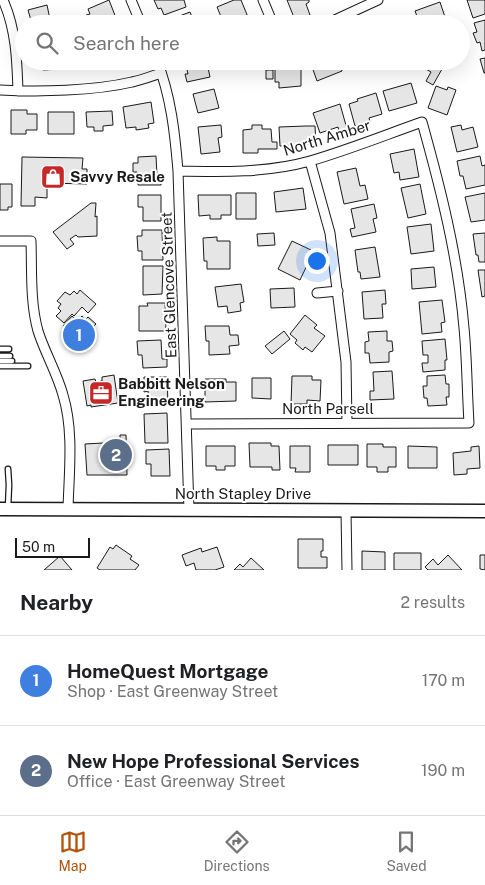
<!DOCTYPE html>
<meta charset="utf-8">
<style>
body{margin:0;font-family:"Public Sans",sans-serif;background:#f6f6f6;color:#202124}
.scale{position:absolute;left:15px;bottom:12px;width:75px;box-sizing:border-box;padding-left:5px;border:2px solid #1a1a1a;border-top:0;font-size:14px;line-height:18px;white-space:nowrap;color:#1a1a1a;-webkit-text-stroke:4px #fff;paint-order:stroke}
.you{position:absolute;left:316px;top:260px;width:18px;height:18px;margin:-12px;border:4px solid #fff;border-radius:50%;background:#1a73e8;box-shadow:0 0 0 8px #1a73e833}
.badge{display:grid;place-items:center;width:32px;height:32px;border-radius:50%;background:#b45309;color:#fff;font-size:16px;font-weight:700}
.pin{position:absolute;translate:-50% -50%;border:2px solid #fff;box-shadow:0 1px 5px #0006}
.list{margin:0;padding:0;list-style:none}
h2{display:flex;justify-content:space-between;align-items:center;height:65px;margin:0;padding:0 20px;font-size:21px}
h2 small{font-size:16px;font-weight:400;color:#757577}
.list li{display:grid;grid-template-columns:32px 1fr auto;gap:15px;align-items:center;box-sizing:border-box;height:90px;padding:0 20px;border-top:1px solid #e0e0e0}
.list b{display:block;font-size:19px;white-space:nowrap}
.list p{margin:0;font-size:16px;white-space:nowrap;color:#757577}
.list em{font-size:16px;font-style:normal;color:#757577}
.icon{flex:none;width:28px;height:28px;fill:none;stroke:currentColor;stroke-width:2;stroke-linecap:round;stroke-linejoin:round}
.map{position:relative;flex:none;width:485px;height:570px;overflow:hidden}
.search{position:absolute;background:#fff;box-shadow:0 5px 20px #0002;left:15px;right:15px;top:15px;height:55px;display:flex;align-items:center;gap:12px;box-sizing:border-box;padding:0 18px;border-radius:28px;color:#757577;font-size:19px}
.sheet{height:245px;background:#fff}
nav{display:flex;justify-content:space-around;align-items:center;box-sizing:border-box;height:70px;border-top:1px solid #e0e0e0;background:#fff;font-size:14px;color:#757577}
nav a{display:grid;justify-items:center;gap:2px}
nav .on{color:#b45309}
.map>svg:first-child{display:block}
.building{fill:#e6e6e6;stroke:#1a1a1a}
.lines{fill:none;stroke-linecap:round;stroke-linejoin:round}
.service-casing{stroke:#1a1a1a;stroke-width:7}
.minor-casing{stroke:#1a1a1a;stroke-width:11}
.secondary-casing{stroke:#1a1a1a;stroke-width:15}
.service{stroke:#fff;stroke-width:4.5}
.minor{stroke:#fff;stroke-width:9}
.secondary{stroke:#fff;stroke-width:12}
.labels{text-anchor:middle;stroke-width:4;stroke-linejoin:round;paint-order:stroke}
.street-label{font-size:15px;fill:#1a1a1a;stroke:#fff}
.poi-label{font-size:15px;font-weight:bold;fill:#1a1a1a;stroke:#fff;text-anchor:start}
</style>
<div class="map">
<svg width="485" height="570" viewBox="0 0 485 570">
<rect width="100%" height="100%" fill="#fff"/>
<path class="building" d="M109,0L116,18L103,24H90L86,15L90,14L88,9Z
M154,0H184L186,7L164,15L161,8L158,9Z
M234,0H241L250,22L229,24L226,17L222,19L217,7Z
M287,0H309V2L306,4L310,15L295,20Z
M467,0H485V14L473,18Z
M440,2L445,17L436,20L438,24H420L415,11Z
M47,5L51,24H32L28,10Z
M190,12L195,24H167L166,21Z
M405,17L407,24H383Z
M485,20V50L482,51L480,42L477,43L473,33L477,32L474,23Z
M485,58V73H484L480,59Z
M43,61H61V69L43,70Z
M185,61H210L207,63L210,77L187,82L185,74H188Z
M239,61H255L241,67Z
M310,61H339L342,71L317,81Z
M427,61L446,62L433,85L426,81L431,72L424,68Z
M275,64H301V86L279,88V82H275Z
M266,70H273V79H266Z
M411,83L417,103L389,111L383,91Z
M436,86L447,90L448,87L456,90L447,115L428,108Z
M214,89L219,108L198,113L193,94Z
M376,93L382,114L369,118L370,122L355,126L349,104L358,101L357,99Z
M151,102L154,123L148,124L149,128L136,130V127L126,128L123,107Z
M340,104L347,129L339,131L338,127L320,133L313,113Z
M11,110H27V114H37V130H26V134H11Z
M112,111L113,125L103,126V131H94V127H87L86,112Z
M48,112H74V134H48Z
M221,125L222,137L218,138L220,152L201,154L198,127Z
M252,125H262V129H271L272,142H277V149H258V153H243V130L252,129Z
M461,125L462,130L473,127L478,147L457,152L451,127Z
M306,126H315L316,143L280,146L279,127Z
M414,149L419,177L400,180L399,172L394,173L390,154Z
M156,156L157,176H161V185H138L137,172H133V163H138V157Z
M480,156L482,166L485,165V185L466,189L463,176H460L457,161Z
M22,157L83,158L82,169H87V184L47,183V198L35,197V206H21Z
M356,168L360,186L365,185L368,199L344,204L337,172Z
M0,184H12V207H8V210H0Z
M420,184L426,214L408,218L401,188Z
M303,188L306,209L276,212L274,192Z
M236,193H256V219H236Z
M485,193V220L471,222L465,197Z
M138,195H161V221H143V207H138Z
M198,195H231V215H221V219H210V215L199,216Z
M91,203H96L95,217L97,216V236L78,237L76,235L70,239L74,244L67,249L53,232Z
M374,204L377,218L373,219L376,232L352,237L350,229L355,228L351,209Z
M431,224L434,251L411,254L407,227Z
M142,230H162L163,260H142V251H138L137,236H142Z
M274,233L275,245L258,246L257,234Z
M485,233V262H479L478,255H476L473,234Z
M217,237V241H230V269H207V261H204L203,238Z
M292,241L311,250L308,258L310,259L300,280L278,269Z
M375,247L380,277L361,279L360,272H358L355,250Z
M143,266H163L162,294L143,295Z
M434,267L436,287L412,289L411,269Z
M478,270H485V296L482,297Z
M241,284L244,302L240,303L241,311L228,313L227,306L218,307L215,287Z
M294,288L295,307L271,308L270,289Z
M80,290L96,304L88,313L82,307L74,316L72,314L64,323L56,316L61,311L58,308L61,304L57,301L65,292L70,295L74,291L77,294Z
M385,290L386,304H382L383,318L364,319L362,292Z
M442,300L445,322L441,323L442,332L422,334L419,302Z
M147,303H165L166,331H139V306H148Z
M305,315L317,325L314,328L325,336L312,352L305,347L303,350L295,343L297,340L290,334Z
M72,316L77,321L82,316L85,320L88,317L96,324L91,329L93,330L91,332L96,337L82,351L78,346L74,350L62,337L68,331L63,326Z
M205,326H229L230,335H238L239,345L229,346L230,354L209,355V341H206Z
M284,331L290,339L272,354L265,346Z
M387,331V341H392L393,351L389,352V362L370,363L369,353H365V342L369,341L368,332Z
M445,339L447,360H445V370L423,372L422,363H428V355H423L422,341Z
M161,340L162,359H167V367L143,368L142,355H138L137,341Z
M392,371L394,399L370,400V391H374L373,372Z
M114,375L118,403L91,407V405L87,406L83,381L95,379L96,382L102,381V377Z
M445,375L446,384H449V397H446L447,405L428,406L427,398H424L423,386H427V376Z
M292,376H312V380H321L320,401L307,400V404H291Z
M144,377H167L168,404L149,405L148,391L144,392Z
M252,378H271V399L252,398Z
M205,379H226V382H236V401L205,402Z
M167,413L168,443H145L144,414Z
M120,435H126L127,475H87L85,444L103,443L104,467H107L106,441L120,439Z
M249,443H271V446H279L280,470H272V467H250Z
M367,444H383V447H396V467H388V472H377V467H367Z
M328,445H358V465H328Z
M206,446H235V466H225V470H216V466H206Z
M290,446H310V472H295L296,468H290Z
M408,446L437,447V468H408Z
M479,446L480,468L467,469V474L454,475L453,453L471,451V447Z
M169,449L170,476H151V464H146V450Z
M298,539H323V551H321V557H327V568H298Z
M116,545L132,556L130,559L139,565L135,570H100L97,568L110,547L113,549Z
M217,547L224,567L215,570H196L194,563L186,566L182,555L201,548L202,552Z
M362,551L385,552V570H362Z
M394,553H421V570H394Z
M448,555L462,570H428L425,567L433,559L438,565Z
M480,555H485V570L480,569Z
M60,556L72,570H44Z
M251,558L264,570H234L240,564L243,567Z"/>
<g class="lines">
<defs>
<path id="service" d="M0,349H9
M0,356H10
M0,361H12
M0,366H28
M8,507L9,485L8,469"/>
<path id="minor" d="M3,0C16,29 17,60 18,91
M131,0L141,24
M263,0L273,24
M326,24L378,0
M157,61C171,96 175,134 178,171L189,510
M0,90C39,92 94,91 132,82C142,80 152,76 161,73
M310,161L330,233L346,362L347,423
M178,171C222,172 267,173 310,161C348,150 385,135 422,122C441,190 458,257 464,328C467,359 467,391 469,423L188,424
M0,241H31C32,271 30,302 38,331C45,353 57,373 63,395C74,431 69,472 68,509
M317,293L338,291
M346,511L347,570"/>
<path id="secondary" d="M0,509L485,511"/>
</defs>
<use href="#service" class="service-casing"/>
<use href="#minor" class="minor-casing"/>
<use href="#secondary" class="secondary-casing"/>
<use href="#service" class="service"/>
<use href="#minor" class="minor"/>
<use href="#secondary" class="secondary"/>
</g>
<defs>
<symbol id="shop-square" viewBox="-11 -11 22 22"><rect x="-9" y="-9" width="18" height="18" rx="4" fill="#c62828" stroke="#fff"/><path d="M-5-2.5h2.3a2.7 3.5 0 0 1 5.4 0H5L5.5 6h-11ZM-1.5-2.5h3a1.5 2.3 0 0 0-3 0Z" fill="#fff"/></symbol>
<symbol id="office-square" viewBox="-11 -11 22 22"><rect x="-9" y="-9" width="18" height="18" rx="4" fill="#c62828" stroke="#fff"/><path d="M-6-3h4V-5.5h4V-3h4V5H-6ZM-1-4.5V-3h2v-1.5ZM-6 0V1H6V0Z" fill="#fff"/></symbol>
</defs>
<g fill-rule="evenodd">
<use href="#shop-square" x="39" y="163" width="28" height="28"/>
<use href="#office-square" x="87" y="379" width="28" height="28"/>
</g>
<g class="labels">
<g class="street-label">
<text transform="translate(327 138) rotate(-17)" y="5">North Amber</text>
<text transform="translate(169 285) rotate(-92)" y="5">East Glencove Street</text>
<text x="328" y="414">North Parsell</text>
<text x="243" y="499">North Stapley Drive</text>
</g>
<g class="poi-label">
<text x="70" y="182">Savvy Resale</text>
<text x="118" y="389">Babbitt Nelson<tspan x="118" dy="17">Engineering</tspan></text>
</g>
</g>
</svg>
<div class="scale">50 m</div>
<div class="you"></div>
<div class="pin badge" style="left:79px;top:335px;background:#3f7fe0">1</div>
<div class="pin badge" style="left:116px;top:455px;background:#5c6f8a">2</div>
<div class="search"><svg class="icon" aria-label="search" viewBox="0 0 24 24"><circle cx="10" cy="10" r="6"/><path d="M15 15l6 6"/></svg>Search here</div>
</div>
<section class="sheet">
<h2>Nearby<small>2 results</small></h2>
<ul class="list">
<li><span class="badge" style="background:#3f7fe0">1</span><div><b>HomeQuest Mortgage</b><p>Shop · East Greenway Street</p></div><em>170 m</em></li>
<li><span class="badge" style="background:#5c6f8a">2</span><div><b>New Hope Professional Services</b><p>Office · East Greenway Street</p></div><em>190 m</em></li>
</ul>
</section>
<nav>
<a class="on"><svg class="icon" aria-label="map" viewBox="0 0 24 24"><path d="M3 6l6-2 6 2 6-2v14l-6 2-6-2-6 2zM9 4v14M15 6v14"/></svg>Map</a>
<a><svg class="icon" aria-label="directions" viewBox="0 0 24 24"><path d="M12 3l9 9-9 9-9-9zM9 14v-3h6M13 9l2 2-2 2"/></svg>Directions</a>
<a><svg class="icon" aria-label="saved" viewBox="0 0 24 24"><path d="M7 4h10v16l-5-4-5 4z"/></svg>Saved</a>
</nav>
